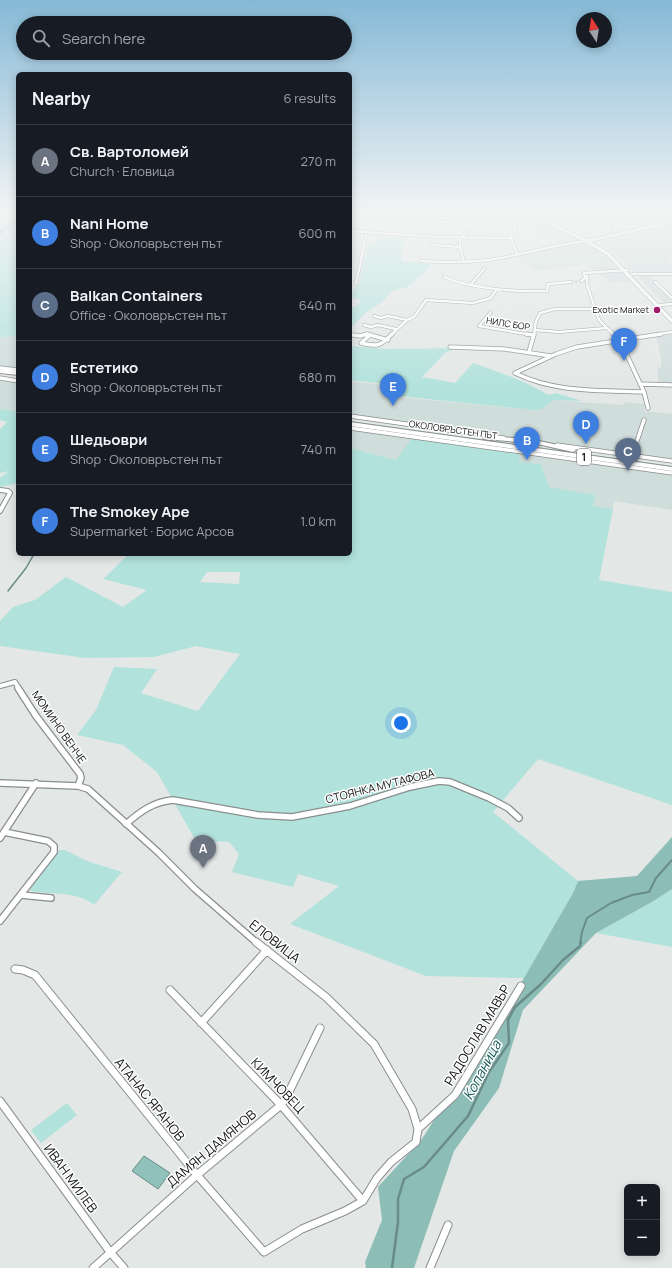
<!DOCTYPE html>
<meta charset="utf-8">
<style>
body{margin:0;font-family:Manrope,sans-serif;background:#242831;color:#f1f3f6}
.controls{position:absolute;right:12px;bottom:12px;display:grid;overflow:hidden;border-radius:6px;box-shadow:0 2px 10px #0003}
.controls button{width:36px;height:36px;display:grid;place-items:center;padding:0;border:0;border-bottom:1px solid #363941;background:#171b24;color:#f1f3f6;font:20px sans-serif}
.compass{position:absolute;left:576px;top:12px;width:36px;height:36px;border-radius:50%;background:#171b24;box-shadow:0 2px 10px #0003;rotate:348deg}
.you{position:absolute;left:401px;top:723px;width:14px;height:14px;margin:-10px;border:3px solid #fff;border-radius:50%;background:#1a73e8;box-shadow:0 0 0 6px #1a73e833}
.badge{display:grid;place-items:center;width:26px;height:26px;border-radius:50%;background:#cd92b7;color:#fff;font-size:13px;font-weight:700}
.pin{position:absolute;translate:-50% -33px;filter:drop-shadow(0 1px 2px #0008)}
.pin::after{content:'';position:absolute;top:21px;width:14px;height:12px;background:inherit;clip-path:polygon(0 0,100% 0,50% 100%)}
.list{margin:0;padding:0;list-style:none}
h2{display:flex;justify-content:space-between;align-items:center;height:52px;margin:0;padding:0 16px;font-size:17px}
h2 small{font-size:13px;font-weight:400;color:#9ea1a6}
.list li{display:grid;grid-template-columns:26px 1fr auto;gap:12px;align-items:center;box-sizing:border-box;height:72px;padding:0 16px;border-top:1px solid #363941}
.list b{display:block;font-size:15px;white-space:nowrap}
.list p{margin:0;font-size:13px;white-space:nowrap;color:#9ea1a6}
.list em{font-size:13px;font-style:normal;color:#9ea1a6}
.icon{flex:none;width:22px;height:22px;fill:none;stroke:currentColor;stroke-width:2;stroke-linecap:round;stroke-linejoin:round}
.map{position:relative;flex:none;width:672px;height:1268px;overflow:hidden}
.search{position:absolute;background:#171b24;box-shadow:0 2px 10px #0003;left:16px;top:16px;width:336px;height:44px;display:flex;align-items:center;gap:10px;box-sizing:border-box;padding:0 14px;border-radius:22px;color:#9ea1a6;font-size:15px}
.panel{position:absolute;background:#171b24;box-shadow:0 2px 10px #0003;left:16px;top:72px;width:336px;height:484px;border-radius:6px}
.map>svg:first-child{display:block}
.built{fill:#cfdddb}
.green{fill:#b2e2dc;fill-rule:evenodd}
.forest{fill:#8dbdb7}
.water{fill:#91c1bb;stroke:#6a8c88}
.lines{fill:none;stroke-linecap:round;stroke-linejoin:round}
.stream-far2{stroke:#6a8c88;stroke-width:1.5}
.stream-far1{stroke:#6a8c88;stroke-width:2}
.stream{stroke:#6a8c88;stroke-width:2.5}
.river{fill:#91c1bb;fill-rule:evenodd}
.minor-tunnel{stroke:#c3c7c6;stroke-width:2.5;stroke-dasharray:2.5 1.5;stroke-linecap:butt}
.minor-far4-casing{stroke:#8a8e8e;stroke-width:3.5}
.minor-far3-casing{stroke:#8a8e8e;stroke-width:5}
.minor-far2-casing{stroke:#8a8e8e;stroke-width:6}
.minor-far1-casing{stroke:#8a8e8e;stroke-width:8}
.minor-casing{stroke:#8a8e8e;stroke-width:9}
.tertiary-casing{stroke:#8a8e8e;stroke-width:4}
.secondary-casing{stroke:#8a8e8e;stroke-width:4.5}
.trunk-casing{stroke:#8a8e8e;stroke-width:2}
.minor-far4{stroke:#fff;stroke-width:2.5}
.minor-far3{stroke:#fff;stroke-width:3.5}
.minor-far2{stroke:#fff;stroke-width:4}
.minor-far1{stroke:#fff;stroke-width:5.5}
.minor{stroke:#fff;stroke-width:7}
.tertiary{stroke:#fff;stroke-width:3}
.secondary{stroke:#fff;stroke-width:3.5}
.trunk{fill:#fff;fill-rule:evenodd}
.poi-dot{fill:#a11c6a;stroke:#fff;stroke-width:1.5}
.labels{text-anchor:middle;stroke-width:3;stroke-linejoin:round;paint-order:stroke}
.far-poi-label{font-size:9px;fill:#101212;stroke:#fff;text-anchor:end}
.far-street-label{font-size:9px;fill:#101212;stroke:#fff}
.shield{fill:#fff;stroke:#585959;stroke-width:1}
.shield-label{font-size:10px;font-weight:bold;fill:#101212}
.street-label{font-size:11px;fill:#101212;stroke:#fff}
.near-street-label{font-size:13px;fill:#101212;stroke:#fff}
.near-water-label{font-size:14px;font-style:italic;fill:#145751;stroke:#fff}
</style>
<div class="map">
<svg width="672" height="1268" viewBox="0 0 672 1268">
<rect width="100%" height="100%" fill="#e3e7e6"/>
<path class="built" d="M538,220L593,245L611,259L633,282L609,283L599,272L584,265L535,271L520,260L517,253L554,245L550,237L536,235L529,229L527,221Z
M669,225L672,228V258H668L672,263V274L648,275L672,300V303H664L623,260L600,242Z
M672,334V384H658V367L661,368V357L656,336Z
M18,335V368L0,365V338Z
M0,380L18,383V416L13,415L17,412L0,409Z
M350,381L403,387L398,397L534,410L542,409L553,400L623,405L624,402L644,404L645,411L672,414V460L350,415Z
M350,430L412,438L397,460L350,448Z
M519,454L672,475V510L614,501L613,509L593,506L594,495L549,487L541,464L519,462Z"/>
<path class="green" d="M0,213H18V335L0,338Z
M383,237H404L401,261L431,264L423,274L407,287L392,291L382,302L367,312L350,328V306L355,307L362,300L350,298V293L359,284L367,246Z
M350,346L387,349L456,348L445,353L422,377L455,383L473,363C495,371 518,378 539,390C546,393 548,397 555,393L583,401L553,400L542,409L534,410L399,396L404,386L350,380Z
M0,409L18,412L14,415L18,416V483L0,487V478L9,471L0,473V429L7,422L0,420Z
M350,421L672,466V467L350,422Z
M412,438L519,454V462L541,464L549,487L595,495L593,506L613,509L599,580L672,592V805L538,759L493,812L578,881L573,893L524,978L426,976L290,924L339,886L298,874L293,887L232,872L239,854L229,842L206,841L197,843L157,772L123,745L77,735L96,710L114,667L157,669L141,693L198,711L240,654L196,646L154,657L85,658L0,646V621L13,607L35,600L66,577L123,607L147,590L103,579L129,554H350V448L396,460ZM207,572H240L239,584L200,582Z
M60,850H65L87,861L122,872L94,905C78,891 51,895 31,891L30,887L56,853Z
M672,889V947L596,933L652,902Z
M67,1103L77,1115L41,1143L31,1130Z"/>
<path class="forest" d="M672,837V889L652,902L596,933L523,1010L499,1088L454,1151L414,1268H366L365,1262L382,1220L378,1187L422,1139L524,978L573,893L578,881L637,876Z"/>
<path class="water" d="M144,1156L170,1173L158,1189L132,1171Z"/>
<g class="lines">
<path class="stream-far2" d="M8,591L26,568L34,554"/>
<path class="stream-far1" d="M580,943L582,932L587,918L611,903L632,895L649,892L656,878L672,860"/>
<path class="stream" d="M392,1268L398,1222V1199L404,1179L424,1167L468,1116L489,1072L509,1043L508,1020L515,1007L541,984L563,960L580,946L581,942"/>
<path class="river" d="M18,214V219L0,236V231Z"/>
<path class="minor-tunnel" d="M571,282L581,281"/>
<defs>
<path id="minor-far4" d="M374,213V218L425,220L471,225
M424,213L425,220
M568,213L567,216H662
M605,213L611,236
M660,215L672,219
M350,231L438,237L511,238
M408,235L412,219
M511,238V236L516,233L514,226L517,217L515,213
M511,238L517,253
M432,245L460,247
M421,261C446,262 470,263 495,259C526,254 556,244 588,241
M464,262L460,247V239L484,213
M632,274H672
M587,276V285L599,320L614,335
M444,277C473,289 515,292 547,291L548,284L571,282
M581,281L585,278L584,273L628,270
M655,282L672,298
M356,284L367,231
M471,284L485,268
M660,305L672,304
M491,312L479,326L532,335
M374,316L381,318L388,316L407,320
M364,325L371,327L378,325L396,329
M535,330L559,332L606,328
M364,335H370
M391,335L407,320L414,317L426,300L473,303L491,298L496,290
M534,335L536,321L540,313L555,309H592
M655,335L672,332"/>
<path id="minor-far3" d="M526,334L534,335
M613,334L620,340L644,392L648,408
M353,335L360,336L367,334L388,340
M370,335L361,343C377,347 381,346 392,334
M450,347L504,349L551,356
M529,352L534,334
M0,368L18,370
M515,373L556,354L577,347L661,334
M515,373C555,393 600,390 644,392
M0,378L18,381
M640,384L672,385
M350,416L504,438
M350,428L672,473
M557,445L672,461
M632,456L644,420"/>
<path id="minor-far2" d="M0,490L8,491L10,493L0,511
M0,686L15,682L19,689"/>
<path id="minor-far1" d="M18,688L36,716L80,774L81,778L78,786
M0,783L78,786L88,789L159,853L195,889L257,943
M126,824C141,811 153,802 173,800L258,815L292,817L350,806L410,787L439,781L450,782L489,798L508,808L519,818
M0,838L36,783
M21,895L51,898
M0,921L54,852V846L48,841L4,832"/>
<path id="minor" d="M15,969L23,970L35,975L197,1175L264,1252L302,1229L345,1211L363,1201L377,1178L391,1162L416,1142L418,1129L412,1109L374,1044L326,997L256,942
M170,990L281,1105L363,1201
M201,1023L267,950
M0,1101L110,1252L124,1268
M418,1129L455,1095L521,986
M93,1268L197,1175L281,1105L286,1098L320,1028
M430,1268L448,1225"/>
<path id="tertiary" d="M588,241L672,222"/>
<path id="secondary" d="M526,213L583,239L608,254L672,321"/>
<path id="trunk" d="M0,369L18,371V375L0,373Z
M350,422L672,467V471L350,426Z
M486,436L529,439L532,441L529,443L484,439L483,438Z
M539,441L573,448L576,450L573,452L537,444L536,443Z"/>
</defs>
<use href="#minor-far4" class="minor-far4-casing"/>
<use href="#minor-far3" class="minor-far3-casing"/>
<use href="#minor-far2" class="minor-far2-casing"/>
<use href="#minor-far1" class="minor-far1-casing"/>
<use href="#minor" class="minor-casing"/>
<use href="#tertiary" class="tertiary-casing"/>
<use href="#secondary" class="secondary-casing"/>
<use href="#trunk" class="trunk-casing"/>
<use href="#minor-far4" class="minor-far4"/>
<use href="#minor-far3" class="minor-far3"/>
<use href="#minor-far2" class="minor-far2"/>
<use href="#minor-far1" class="minor-far1"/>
<use href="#minor" class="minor"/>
<use href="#tertiary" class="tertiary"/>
<use href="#secondary" class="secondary"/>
<use href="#trunk" class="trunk"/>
</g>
<linearGradient id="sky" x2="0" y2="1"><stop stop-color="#85b9d6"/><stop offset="0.54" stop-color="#f2f4f4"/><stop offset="1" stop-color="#f2f4f4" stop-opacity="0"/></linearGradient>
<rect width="672" height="391" fill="url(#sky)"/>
<circle class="poi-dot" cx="657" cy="310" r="4"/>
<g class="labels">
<g class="far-poi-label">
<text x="649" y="313">Exotic Market</text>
</g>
<g class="far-street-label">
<text transform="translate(508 324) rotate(9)" y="3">НИЛС БОР</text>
<text transform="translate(453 430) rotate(8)" y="3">ОКОЛОВРЪСТЕН ПЪТ</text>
</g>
<rect class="shield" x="577" y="449" width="14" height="16" rx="3"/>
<g class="shield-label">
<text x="584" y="461">1</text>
</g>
<g class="street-label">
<text transform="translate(59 727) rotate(55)" y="4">МОМИНО ВЕНЧЕ</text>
<text transform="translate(380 786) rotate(-14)" y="4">СТОЯНКА МУТАФОВА</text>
</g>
<g class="near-street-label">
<text transform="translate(275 941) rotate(38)" y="5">ЕЛОВИЦА</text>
<text transform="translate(477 1035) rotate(-59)" y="5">РАДОСЛАВ МАВЪР</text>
<text transform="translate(278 1085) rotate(46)" y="5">КИМЧОВЕЦ</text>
<text transform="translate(150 1099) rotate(51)" y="5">АТАНАС ЯРАНОВ</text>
<text transform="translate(211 1148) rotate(-40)" y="5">ДАМЯН ДАМЯНОВ</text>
<text transform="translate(71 1178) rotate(54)" y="5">ИВАН МИЛЕВ</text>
</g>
<g class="near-water-label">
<text transform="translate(482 1070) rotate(-62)" y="5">Копаница</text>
</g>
</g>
</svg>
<div class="controls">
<button>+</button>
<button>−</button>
</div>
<svg class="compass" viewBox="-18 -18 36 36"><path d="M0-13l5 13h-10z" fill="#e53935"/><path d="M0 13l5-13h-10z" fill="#9ea1a6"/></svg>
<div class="you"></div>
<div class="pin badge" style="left:203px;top:868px;background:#6b7280">A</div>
<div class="pin badge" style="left:527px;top:460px;background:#3f7fe0">B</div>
<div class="pin badge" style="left:628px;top:471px;background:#5c6f8a">C</div>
<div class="pin badge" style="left:586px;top:444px;background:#3f7fe0">D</div>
<div class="pin badge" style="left:393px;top:406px;background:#3f7fe0">E</div>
<div class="pin badge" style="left:624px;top:361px;background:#3f7fe0">F</div>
<div class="search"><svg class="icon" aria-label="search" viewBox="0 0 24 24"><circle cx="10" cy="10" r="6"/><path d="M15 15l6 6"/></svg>Search here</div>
<section class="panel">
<h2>Nearby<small>6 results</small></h2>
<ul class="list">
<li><span class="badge" style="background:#6b7280">A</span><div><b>Св. Вартоломей</b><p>Church · Еловица</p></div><em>270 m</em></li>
<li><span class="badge" style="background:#3f7fe0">B</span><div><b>Nani Home</b><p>Shop · Околовръстен път</p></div><em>600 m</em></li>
<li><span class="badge" style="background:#5c6f8a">C</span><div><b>Balkan Containers</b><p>Office · Околовръстен път</p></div><em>640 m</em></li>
<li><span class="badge" style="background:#3f7fe0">D</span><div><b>Естетико</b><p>Shop · Околовръстен път</p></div><em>680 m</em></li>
<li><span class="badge" style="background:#3f7fe0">E</span><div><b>Шедьоври</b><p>Shop · Околовръстен път</p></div><em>740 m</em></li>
<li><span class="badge" style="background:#3f7fe0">F</span><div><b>The Smokey Ape</b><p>Supermarket · Борис Арсов</p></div><em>1.0 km</em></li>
</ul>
</section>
</div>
